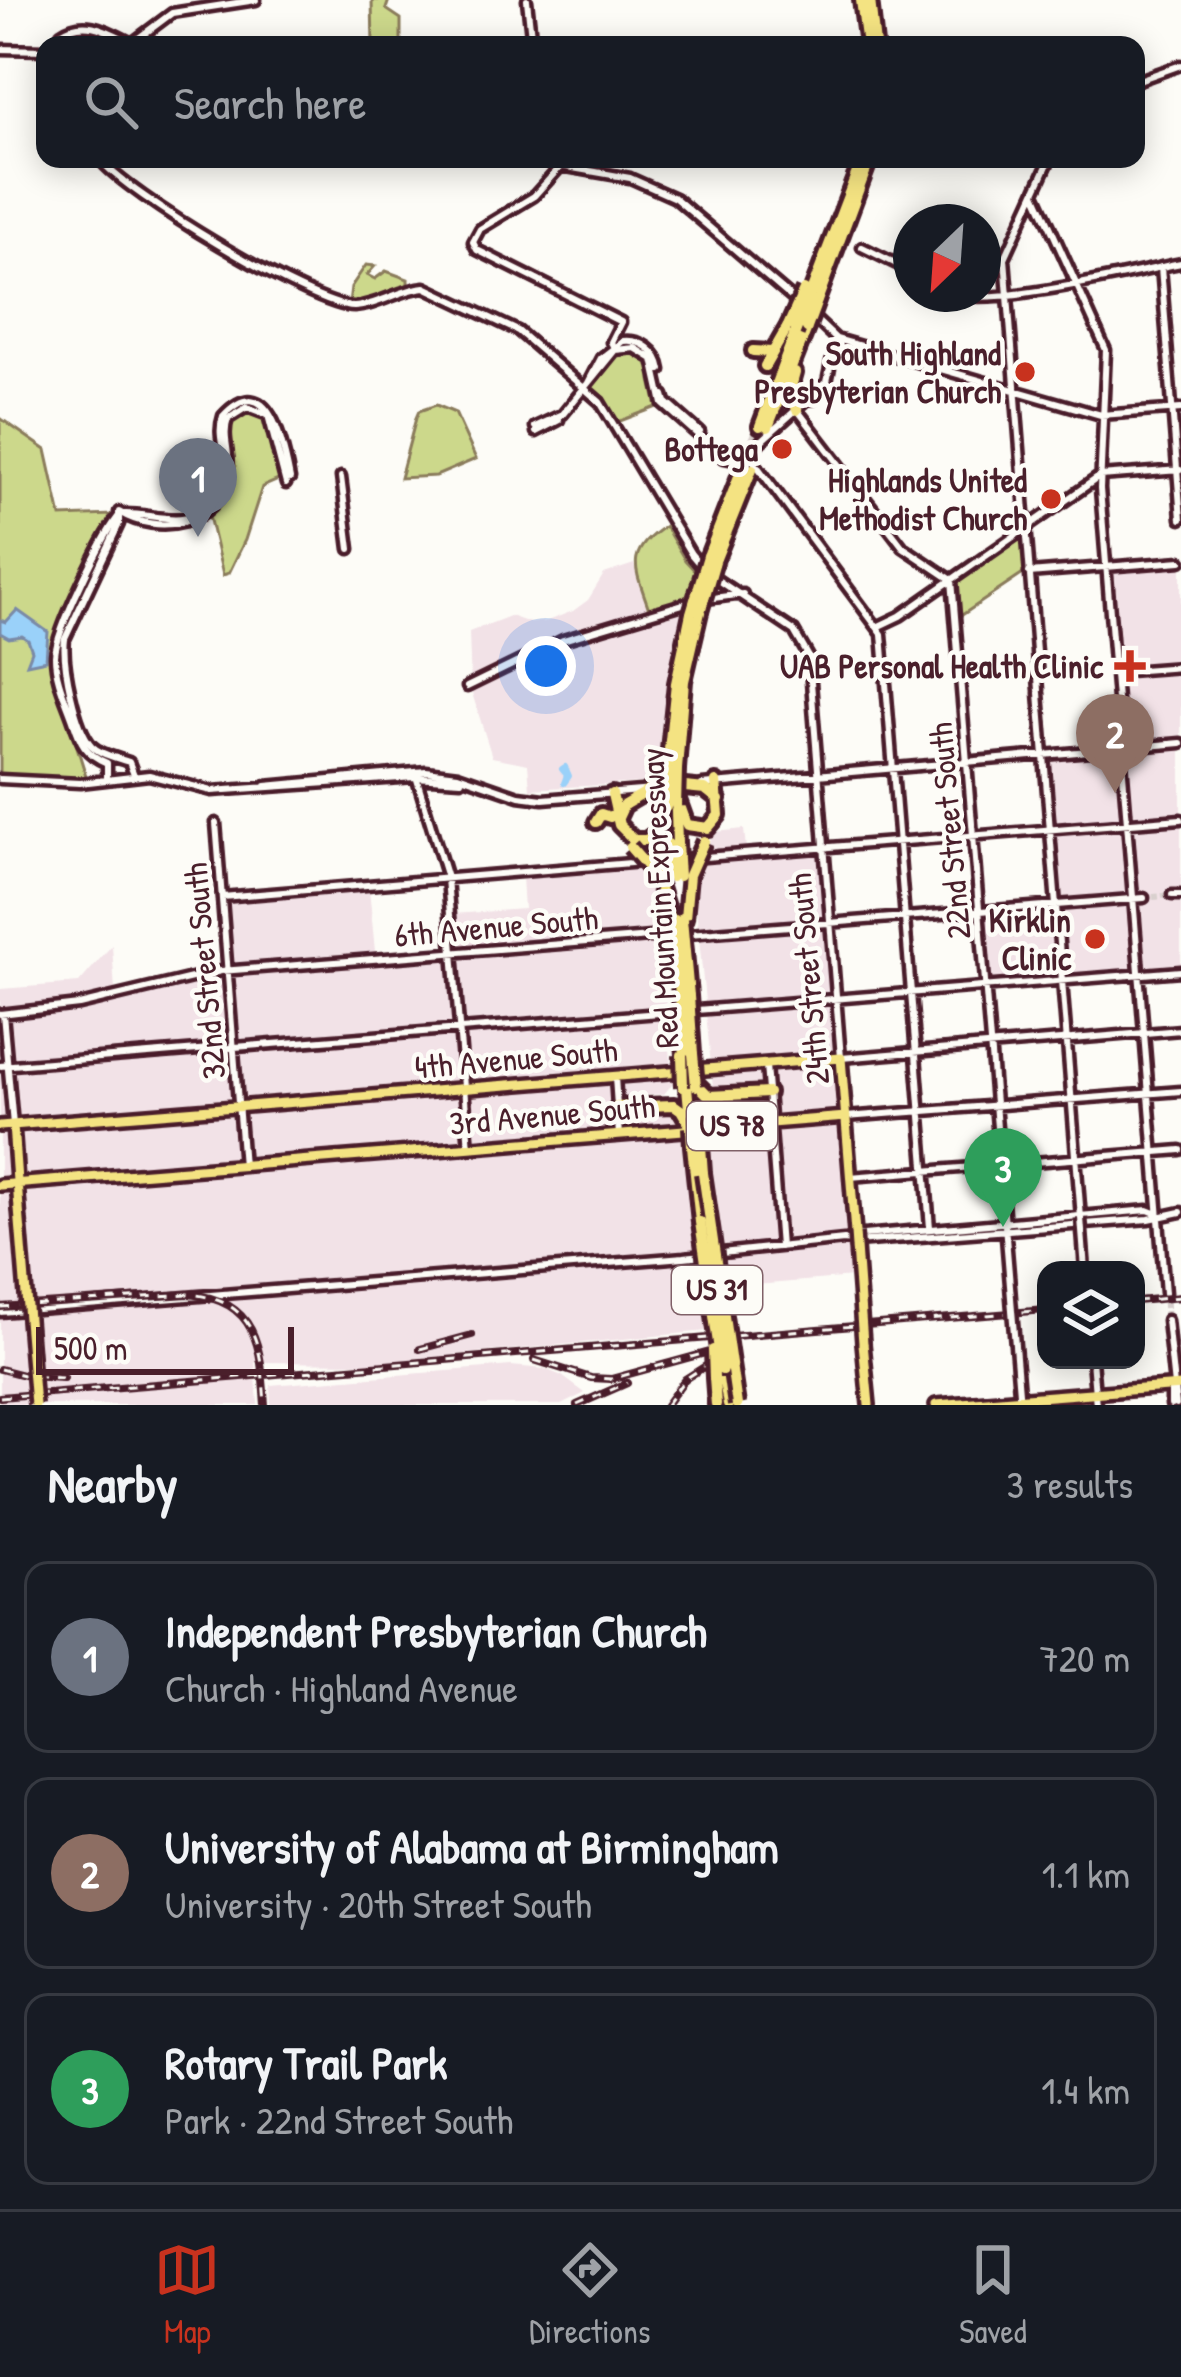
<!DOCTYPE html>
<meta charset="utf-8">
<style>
body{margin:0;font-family:"Patrick Hand",sans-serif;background:#20242c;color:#f1f3f6}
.controls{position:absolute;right:36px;bottom:36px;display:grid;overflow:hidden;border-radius:24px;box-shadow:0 6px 30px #0003}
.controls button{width:108px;height:108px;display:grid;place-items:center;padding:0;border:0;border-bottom:3px solid #363941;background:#171b24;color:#f1f3f6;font:60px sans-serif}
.compass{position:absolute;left:893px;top:204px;width:108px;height:108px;border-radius:50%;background:#171b24;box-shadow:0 6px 30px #0003;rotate:205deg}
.scale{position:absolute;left:36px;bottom:30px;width:258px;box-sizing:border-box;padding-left:12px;border:6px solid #4a1f2b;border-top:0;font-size:33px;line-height:42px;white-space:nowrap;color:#4a1f2b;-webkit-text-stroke:9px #fdfcf7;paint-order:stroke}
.you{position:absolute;left:546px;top:666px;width:42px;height:42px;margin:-30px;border:9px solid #fff;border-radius:50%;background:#1a73e8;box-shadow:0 0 0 18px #1a73e833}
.badge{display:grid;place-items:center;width:78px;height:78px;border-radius:50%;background:#c8321e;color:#fff;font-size:39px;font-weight:700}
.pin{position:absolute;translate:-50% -99px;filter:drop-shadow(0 3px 6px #0008)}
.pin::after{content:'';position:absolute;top:63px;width:42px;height:36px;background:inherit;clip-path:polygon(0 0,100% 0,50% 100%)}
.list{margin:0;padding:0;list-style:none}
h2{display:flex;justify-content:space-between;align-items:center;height:156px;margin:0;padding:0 48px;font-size:51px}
h2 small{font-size:39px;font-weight:400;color:#9ea1a6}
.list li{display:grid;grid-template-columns:78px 1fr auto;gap:36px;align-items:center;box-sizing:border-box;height:192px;margin:0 24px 24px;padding:0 24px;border:3px solid #363941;border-radius:24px}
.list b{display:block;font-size:45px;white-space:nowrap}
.list p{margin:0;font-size:39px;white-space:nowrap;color:#9ea1a6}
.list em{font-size:39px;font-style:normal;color:#9ea1a6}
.icon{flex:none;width:66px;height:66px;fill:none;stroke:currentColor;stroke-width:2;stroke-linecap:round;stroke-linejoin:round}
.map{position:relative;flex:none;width:1181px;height:1405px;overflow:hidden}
.search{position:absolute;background:#171b24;box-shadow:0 6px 30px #0003;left:36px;right:36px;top:36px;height:132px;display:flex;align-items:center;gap:30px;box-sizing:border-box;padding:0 42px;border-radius:24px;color:#9ea1a6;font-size:45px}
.sheet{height:804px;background:#171b24}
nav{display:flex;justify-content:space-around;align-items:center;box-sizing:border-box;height:168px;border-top:3px solid #363941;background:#171b24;font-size:33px;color:#9ea1a6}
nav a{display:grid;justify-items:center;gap:6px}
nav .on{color:#c8321e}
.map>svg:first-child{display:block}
.built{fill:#f2e2e7}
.green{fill:#ccd88b;stroke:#8b7c5b;stroke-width:3}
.water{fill:#9ad1f9;stroke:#7a8aa7;stroke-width:3}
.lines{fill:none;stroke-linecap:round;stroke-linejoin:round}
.canal{stroke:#9ad1f9;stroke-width:6}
.secondary-tunnel{stroke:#d9d0ce;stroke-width:6;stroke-dasharray:6 3;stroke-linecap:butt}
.highway-tunnel{stroke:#d9d0ce;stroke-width:10;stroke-dasharray:10 5;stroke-linecap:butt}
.secondary-casing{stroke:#4a1f2b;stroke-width:15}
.primary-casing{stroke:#4a1f2b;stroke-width:18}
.highway-casing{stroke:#4a1f2b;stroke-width:20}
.secondary{stroke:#fdfcf7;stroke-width:6}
.primary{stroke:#f4e382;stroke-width:9}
.highway{stroke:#f4e382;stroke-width:10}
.rail-casing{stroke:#4a1f2b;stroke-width:8}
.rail{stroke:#fdfcf7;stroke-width:3;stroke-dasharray:9;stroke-linecap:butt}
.secondary-bridge-casing{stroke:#4a1f2b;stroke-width:15;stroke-linecap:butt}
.primary-bridge-casing{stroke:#4a1f2b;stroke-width:18;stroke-linecap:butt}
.highway-bridge-casing{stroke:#4a1f2b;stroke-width:20;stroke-linecap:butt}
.secondary-bridge{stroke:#fdfcf7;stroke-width:6}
.primary-bridge{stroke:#f4e382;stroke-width:9}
.highway-bridge{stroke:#f4e382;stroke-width:10}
.poi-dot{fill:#c8321e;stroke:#fdfcf7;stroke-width:4.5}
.labels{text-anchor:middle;stroke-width:9;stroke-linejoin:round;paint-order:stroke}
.shield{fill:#fdfcf7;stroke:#806168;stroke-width:3}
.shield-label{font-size:30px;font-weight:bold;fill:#4a1f2b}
.poi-label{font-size:33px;font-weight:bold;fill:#4a1f2b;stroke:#fdfcf7;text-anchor:end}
.street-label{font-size:33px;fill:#4a1f2b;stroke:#fdfcf7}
</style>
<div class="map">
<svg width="1181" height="1405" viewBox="0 0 1181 1405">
<rect width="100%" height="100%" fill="#fdfcf7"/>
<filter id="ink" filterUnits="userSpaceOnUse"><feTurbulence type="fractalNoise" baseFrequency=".00833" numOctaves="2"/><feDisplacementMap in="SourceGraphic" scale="24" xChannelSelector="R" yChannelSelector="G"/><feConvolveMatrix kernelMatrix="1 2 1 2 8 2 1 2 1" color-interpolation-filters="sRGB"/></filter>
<g filter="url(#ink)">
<path class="built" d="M1181,558V970L987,987L980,911L1057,903L1045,756L1121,749L1108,565Z
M634,564L651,616L686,607L687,612L666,698L659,782L530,789L528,764L492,757L471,690L469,632L510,616L530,623L547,621L573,611L588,600L604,574Z
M744,829L747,859L819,854L853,1277L704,1289L707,1331L371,1363L255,1362L258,1405H0V989L79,983L112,945L115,991L229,967L225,900L369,888L376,962L455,957L453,914L524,909L522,877L645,867L655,879L673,1083L664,1094L623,1097L624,1112L668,1109L679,1117L708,1115L720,1107L761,1102L759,1085L713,1087L695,895L699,855L715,832Z
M511,1366L545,1369L562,1376L585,1393L561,1405H271L270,1385Z"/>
<path class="green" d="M372,0H389L386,9L401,19V45H373Z
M366,265L375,266L367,275L375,279L386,271L408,279V289L366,302L349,303L351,287Z
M621,350H635L653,364L651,380L657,407L615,423L591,387Z
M436,405L455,413L476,459L436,476L400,478L416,418L419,411Z
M249,409L263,414L267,420L283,478L262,487L245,540L229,573L223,575L209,516C254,475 219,459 230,420Z
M0,418L46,450L61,517L112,515C90,560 52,614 52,666L87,779L0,774Z
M665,526L685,560L698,574L691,598L649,609C635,568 624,553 665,526Z
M1022,538L1026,572L959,617L957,582Z"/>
<path class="water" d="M17,610L48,632L46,660L27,664L32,651L28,640L22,636L9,638L0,633V620L6,622Z"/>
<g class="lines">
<path class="canal" d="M565,767L569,776L564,783L567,775L562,769Z"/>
<path class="secondary-tunnel" d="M1144,898L1172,895
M1165,1293L1167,1320"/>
<path class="highway-tunnel" d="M752,469L765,432
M741,471L760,426"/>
<defs>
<path id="secondary" d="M527,0L532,45
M58,45L61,33C85,16 108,31 132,43L172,13L256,0
M0,49L45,50
M1136,81L1181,65
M100,159C123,192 313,307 354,307C377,306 401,289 425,287L518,331L600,402L691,554L707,573L794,631L809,657L841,1058L1181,1030
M561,166L630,178L675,198L800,305
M561,166L534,196L480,229L473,242L477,250L621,322L611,342L615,350
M1035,193L1106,350L1100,489L1165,1293
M862,247L911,271
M1161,267L1181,519
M958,294C989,307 1141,271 1181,263
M814,318L836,339L1101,415L1181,409
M588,383L601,358L623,341C641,339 658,351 661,370
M664,395L666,402L700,432
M799,412L903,547L952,580L1012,1310
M535,427L563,414L615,350L635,348L653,359L663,404L724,458L739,461L827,382L836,339
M536,432L559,420
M749,455L882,634L930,1228
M1100,476L1180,470
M341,477L350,549
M124,514C156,513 189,532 212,499C220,488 224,476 224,463C224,445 217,434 223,416C269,366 284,448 290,479
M1029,573L1181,561
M706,599L743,594
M879,626L900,616L1099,477
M1115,672L1181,667
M467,687L563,640L693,601
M1039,690L1005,258L1050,159
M1039,693L1081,1218
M415,773L447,878L469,1148
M134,775L129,762C118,758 101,755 92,746C75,729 62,662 65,639L119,524V512C158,536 218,526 228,475C232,455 221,438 228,419L247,407L268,415L286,484
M0,779L80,783L149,775L212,791L415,777L461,780
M107,779V763C85,754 80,742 73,720C66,700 55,678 55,656C56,630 102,538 118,517
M702,785L1181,743
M266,786L426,771L458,775L519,796L543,799L665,789
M216,823L243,1166
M680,859L1181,819
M1172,895H1181
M222,897L667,860
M0,1014L79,1005L221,971L1144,898
M3,1014L13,1125
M766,1065L780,1247
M0,1066L1181,971
M615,1077L619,1136
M846,1117L1181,1091
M850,1177L1181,1150
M852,1236L1148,1210L1158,1214
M0,1312L684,1257L844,1240L856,1242L1149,1219L1181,1212
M1167,1320L1176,1405
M1092,1360L1096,1405
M1017,1369L1020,1405
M1171,1405V1390"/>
<path id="primary" d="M13,1125L19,1209
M0,1126L841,1058L855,1233
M0,1185L846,1117
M863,1343L869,1405
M936,1405L1181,1386"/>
<path id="highway" d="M861,0L867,45
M870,0L875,45
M810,295L862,159
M817,301L870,159
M753,351L772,352
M765,366L788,326
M795,373L790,391L797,410
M793,388L799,397H813
M760,426L795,333
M768,427L807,328
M708,556L741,471
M715,561L752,469
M667,769L676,683L691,613
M677,769L684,681L700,612
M685,787L705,789L719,800
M612,794L619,825L634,840H646L656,833L662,807
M678,800L687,825L708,828L719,815L716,782
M676,811L677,843
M618,818L624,805L648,791
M596,822L601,814L610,817
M657,878L670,920
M685,918L689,875
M677,952L680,997
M685,952L689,996
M691,1025L693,1054
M683,1026L685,1055
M699,1086L709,1096L768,1093
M687,1087L690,1119
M617,1107L674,1105L681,1110L691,1127
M692,1146L700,1222
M701,1146L703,1173
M722,1370L728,1405
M714,1378L716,1405"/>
</defs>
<use href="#secondary" class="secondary-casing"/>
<use href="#primary" class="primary-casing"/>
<use href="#highway" class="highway-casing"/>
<use href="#secondary" class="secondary"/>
<use href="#primary" class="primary"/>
<use href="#highway" class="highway"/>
<defs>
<path id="rail" d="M1136,1301L1181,1297
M0,1307L188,1294C258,1300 261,1347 265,1405
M420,1349L472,1335
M534,1360L591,1378L611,1379L713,1351
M0,1369L27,1376L63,1378
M0,1397L1046,1310
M577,1405L627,1383
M666,1405L685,1379L718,1358"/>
</defs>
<use href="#rail" class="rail-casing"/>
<use href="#rail" class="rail"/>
<defs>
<path id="secondary-bridge" d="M1081,1218L1085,1270
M1012,1310L1017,1369"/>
<path id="primary-bridge" d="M19,1209L35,1405
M855,1233L863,1343"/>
<path id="highway-bridge" d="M788,326L804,290
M807,328L817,301
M795,333L810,295
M700,612L715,561
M691,613L708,556
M676,806L677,769
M666,807L667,769
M677,843L679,876
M668,844L671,877
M630,847L657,878
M689,875L704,841
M682,919L685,952
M674,920L677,952
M689,996L691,1025
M680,997L683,1026
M693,1054L696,1086
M682,1055L683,1087
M698,1114L701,1146
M691,1127L692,1146
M703,1173L737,1405
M700,1222L722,1370
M713,1350L714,1378"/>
</defs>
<use href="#secondary-bridge" class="secondary-bridge-casing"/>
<use href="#primary-bridge" class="primary-bridge-casing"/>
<use href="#highway-bridge" class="highway-bridge-casing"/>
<use href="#secondary-bridge" class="secondary-bridge"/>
<use href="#primary-bridge" class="primary-bridge"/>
<use href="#highway-bridge" class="highway-bridge"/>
</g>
</g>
<g class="poi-dot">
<circle cx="1025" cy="372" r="12"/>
<circle cx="782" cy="449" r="12"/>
<circle cx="1051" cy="499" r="12"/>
<path d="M1124 648h12v12h12v12h-12v12h-12v-12h-12v-12h12z"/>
<circle cx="1095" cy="939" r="12"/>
</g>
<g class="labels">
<g class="shield">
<rect x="687" y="1102" width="90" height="48" rx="9"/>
<rect x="672" y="1266" width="90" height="48" rx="9"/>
</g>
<g class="shield-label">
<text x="732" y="1136">US 78</text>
<text x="717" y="1300">US 31</text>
</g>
<g class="poi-label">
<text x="1001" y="365">South Highland<tspan x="1001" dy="38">Presbyterian Church</tspan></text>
<text x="758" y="461">Bottega</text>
<text x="1027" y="492">Highlands United<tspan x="1027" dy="38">Methodist Church</tspan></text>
<text x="1103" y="678">UAB Personal Health Clinic</text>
<text x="1071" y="932">Kirklin<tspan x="1071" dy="38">Clinic</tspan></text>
</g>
<g class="street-label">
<text transform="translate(949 831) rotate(-95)" y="12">22nd Street South</text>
<text transform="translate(659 898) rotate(-93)" y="12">Red Mountain Expressway</text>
<text transform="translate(496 926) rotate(-5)" y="12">6th Avenue South</text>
<text transform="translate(204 971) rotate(-95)" y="12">32nd Street South</text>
<text transform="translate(808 979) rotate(-95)" y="12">24th Street South</text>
<text transform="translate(516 1058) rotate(-5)" y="12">4th Avenue South</text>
<text transform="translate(552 1114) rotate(-5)" y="12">3rd Avenue South</text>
</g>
</g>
</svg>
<div class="controls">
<button><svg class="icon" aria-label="layers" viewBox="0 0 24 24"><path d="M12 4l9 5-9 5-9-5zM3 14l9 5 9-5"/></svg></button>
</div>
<svg class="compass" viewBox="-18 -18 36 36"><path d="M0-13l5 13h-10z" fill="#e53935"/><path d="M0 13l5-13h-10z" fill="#9ea1a6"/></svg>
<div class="scale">500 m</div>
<div class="you"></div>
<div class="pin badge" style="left:198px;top:537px;background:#6b7280">1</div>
<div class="pin badge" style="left:1115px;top:793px;background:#8d6e63">2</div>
<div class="pin badge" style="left:1003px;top:1227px;background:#2e9e5b">3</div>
<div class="search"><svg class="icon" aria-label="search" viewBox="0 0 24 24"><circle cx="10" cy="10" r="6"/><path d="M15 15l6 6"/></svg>Search here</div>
</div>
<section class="sheet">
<h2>Nearby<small>3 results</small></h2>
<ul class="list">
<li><span class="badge" style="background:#6b7280">1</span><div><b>Independent Presbyterian Church</b><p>Church · Highland Avenue</p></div><em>720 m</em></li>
<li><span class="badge" style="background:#8d6e63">2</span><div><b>University of Alabama at Birmingham</b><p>University · 20th Street South</p></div><em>1.1 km</em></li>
<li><span class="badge" style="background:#2e9e5b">3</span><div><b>Rotary Trail Park</b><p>Park · 22nd Street South</p></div><em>1.4 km</em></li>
</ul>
</section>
<nav>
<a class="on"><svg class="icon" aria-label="map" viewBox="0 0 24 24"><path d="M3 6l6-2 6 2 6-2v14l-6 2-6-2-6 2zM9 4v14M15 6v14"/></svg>Map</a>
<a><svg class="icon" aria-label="directions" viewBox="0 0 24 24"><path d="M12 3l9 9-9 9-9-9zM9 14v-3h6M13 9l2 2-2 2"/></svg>Directions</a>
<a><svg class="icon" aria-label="saved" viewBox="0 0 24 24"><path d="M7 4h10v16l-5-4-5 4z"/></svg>Saved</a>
</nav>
